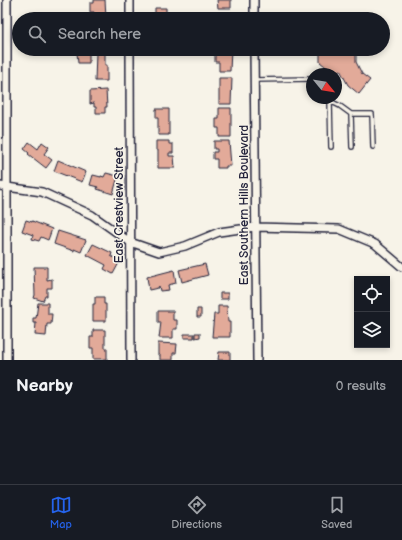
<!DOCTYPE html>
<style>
body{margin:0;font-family:"Balsamiq Sans",sans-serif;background:#242831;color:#f1f3f6}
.controls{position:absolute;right:12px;bottom:12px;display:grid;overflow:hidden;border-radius:0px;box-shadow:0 2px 6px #0003}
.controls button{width:36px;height:36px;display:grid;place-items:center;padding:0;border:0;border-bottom:1px solid #363941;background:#171b24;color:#f1f3f6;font:20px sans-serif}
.compass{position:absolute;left:306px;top:68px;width:36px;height:36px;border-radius:50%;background:#171b24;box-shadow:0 2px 6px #0003;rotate:120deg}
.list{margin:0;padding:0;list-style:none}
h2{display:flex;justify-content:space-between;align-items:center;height:52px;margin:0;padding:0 16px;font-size:17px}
h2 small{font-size:13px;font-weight:400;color:#9ea1a6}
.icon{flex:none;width:22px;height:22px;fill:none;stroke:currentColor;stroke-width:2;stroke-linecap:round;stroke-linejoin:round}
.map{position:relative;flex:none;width:402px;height:360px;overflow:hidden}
.search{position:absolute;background:#171b24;box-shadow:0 2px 6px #0003;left:12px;right:12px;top:12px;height:44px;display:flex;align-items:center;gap:10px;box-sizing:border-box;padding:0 14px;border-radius:22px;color:#9ea1a6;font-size:15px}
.sheet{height:124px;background:#171b24}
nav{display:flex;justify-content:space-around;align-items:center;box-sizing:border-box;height:56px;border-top:1px solid #363941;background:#171b24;font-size:11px;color:#9ea1a6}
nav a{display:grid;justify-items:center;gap:2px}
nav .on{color:#2563eb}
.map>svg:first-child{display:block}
.building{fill:#e2aa99;stroke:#22223b}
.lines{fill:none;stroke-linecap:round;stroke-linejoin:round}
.service-casing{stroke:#22223b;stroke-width:6}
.minor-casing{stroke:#22223b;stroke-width:10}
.service{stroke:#f7f3e8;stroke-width:3.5}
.minor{stroke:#f7f3e8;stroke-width:7}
.labels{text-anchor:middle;stroke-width:3;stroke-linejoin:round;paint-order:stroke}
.street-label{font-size:12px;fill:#22223b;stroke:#f7f3e8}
</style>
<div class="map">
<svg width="402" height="360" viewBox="0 0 402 360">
<rect width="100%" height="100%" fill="#f7f3e8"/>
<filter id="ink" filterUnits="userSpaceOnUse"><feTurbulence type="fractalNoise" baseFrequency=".025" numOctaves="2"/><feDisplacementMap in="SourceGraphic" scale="8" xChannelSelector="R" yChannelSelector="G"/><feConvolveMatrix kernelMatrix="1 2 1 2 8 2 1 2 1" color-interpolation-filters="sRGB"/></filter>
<g filter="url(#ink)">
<path class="building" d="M94,0H105L106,17H91V13H94V12H90V3H94Z
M217,0H231V8H218Z
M155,8H166V18H170V19H155Z
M231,14V19H213V15Z
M219,49H231L230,71H219V62H215V54H219Z
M320,49H355L356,53V62L362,74L370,80L359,94L348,85L340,70L336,72L332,68L330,70L320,62Z
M77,53H89V63H78Z
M96,53H105V65H107V81H95Z
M219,78H232L231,104H219Z
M106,90L107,107H105V113H96V107H94V103L90,104V91Z
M219,108H231V137H219V128H216V119H219Z
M156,109H169V135H158V118H156Z
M156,141H169V144H173V153H169V156H174L175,168H158V150H156Z
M214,141H229L231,166H226V168H217V159H213V152H217V149H214Z
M29,142L38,149L42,142L49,147L44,154L52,160L46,168L28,154L29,153L24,149Z
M58,160L86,172L82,182L54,171Z
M106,173L118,176L113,194L97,189L98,187L90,185L93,175L101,177V176L104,177Z
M26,220L32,222V221L52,229L48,240L41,237L39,241L32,239L33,235L22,231Z
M58,231L86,240L81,252L74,249V251L54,244Z
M93,244L112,253L111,256L120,261L113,274L104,269L106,265L87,255Z
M205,264L208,275L182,282L179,270Z
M34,267H47V280L52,279V288H47V296H45L43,301L34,298L35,295Z
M174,270L176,283L168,285L169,290L160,291L159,286L158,288L149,290L147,277Z
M220,293H228V299H220Z
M95,297H104V304H106V321H93V304H95Z
M38,303H48V314H52L51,324H47L46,336L35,335L36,323H33V318H36Z
M218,306H227L228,322H230V337H212L214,314H218Z
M197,309H201V317H197Z
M158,311H173V320H177V329H173V338H159L161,322H158Z
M93,330H105V348H107V359H93V348H90V337H93Z
M195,333H200V337L195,338Z
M184,334H194V338H184Z
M158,343L177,344L176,353H173V360H160V355H158Z
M219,352H230V360H218Z"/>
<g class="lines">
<defs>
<path id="service" d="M254,80L312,79
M329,98L330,101L340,106L351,114H372L373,147
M330,101L331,147
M351,114L352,147"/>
<path id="minor" d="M7,0V360
M130,0V19
M254,0V19
M130,49L131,360
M254,49L257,360
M0,186L42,192L92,215L130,242L159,252L185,246L219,232L255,227L339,229L375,244L402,267"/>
</defs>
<use href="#service" class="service-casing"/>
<use href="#minor" class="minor-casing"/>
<use href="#service" class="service"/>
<use href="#minor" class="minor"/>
</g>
</g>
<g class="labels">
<g class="street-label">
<text transform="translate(119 205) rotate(-90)" y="4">East Crestview Street</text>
<text transform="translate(244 205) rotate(-90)" y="4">East Southern Hills Boulevard</text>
</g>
</g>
</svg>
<div class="controls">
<button><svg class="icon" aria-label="locate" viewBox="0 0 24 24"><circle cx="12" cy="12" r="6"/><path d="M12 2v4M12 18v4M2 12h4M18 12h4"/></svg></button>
<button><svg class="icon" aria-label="layers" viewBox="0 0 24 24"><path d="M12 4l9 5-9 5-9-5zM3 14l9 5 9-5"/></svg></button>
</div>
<svg class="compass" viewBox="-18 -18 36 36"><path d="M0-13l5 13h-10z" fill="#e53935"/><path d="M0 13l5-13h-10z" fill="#9ea1a6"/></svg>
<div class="search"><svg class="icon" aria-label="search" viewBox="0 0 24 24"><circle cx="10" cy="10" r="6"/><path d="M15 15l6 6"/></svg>Search here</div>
</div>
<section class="sheet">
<h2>Nearby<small>0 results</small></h2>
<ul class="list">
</ul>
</section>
<nav>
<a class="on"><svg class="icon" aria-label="map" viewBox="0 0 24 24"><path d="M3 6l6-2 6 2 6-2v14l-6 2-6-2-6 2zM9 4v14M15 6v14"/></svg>Map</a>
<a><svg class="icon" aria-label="directions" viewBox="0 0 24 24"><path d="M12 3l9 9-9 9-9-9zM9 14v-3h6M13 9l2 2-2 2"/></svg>Directions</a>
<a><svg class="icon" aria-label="saved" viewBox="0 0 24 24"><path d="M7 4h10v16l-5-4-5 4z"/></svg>Saved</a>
</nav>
